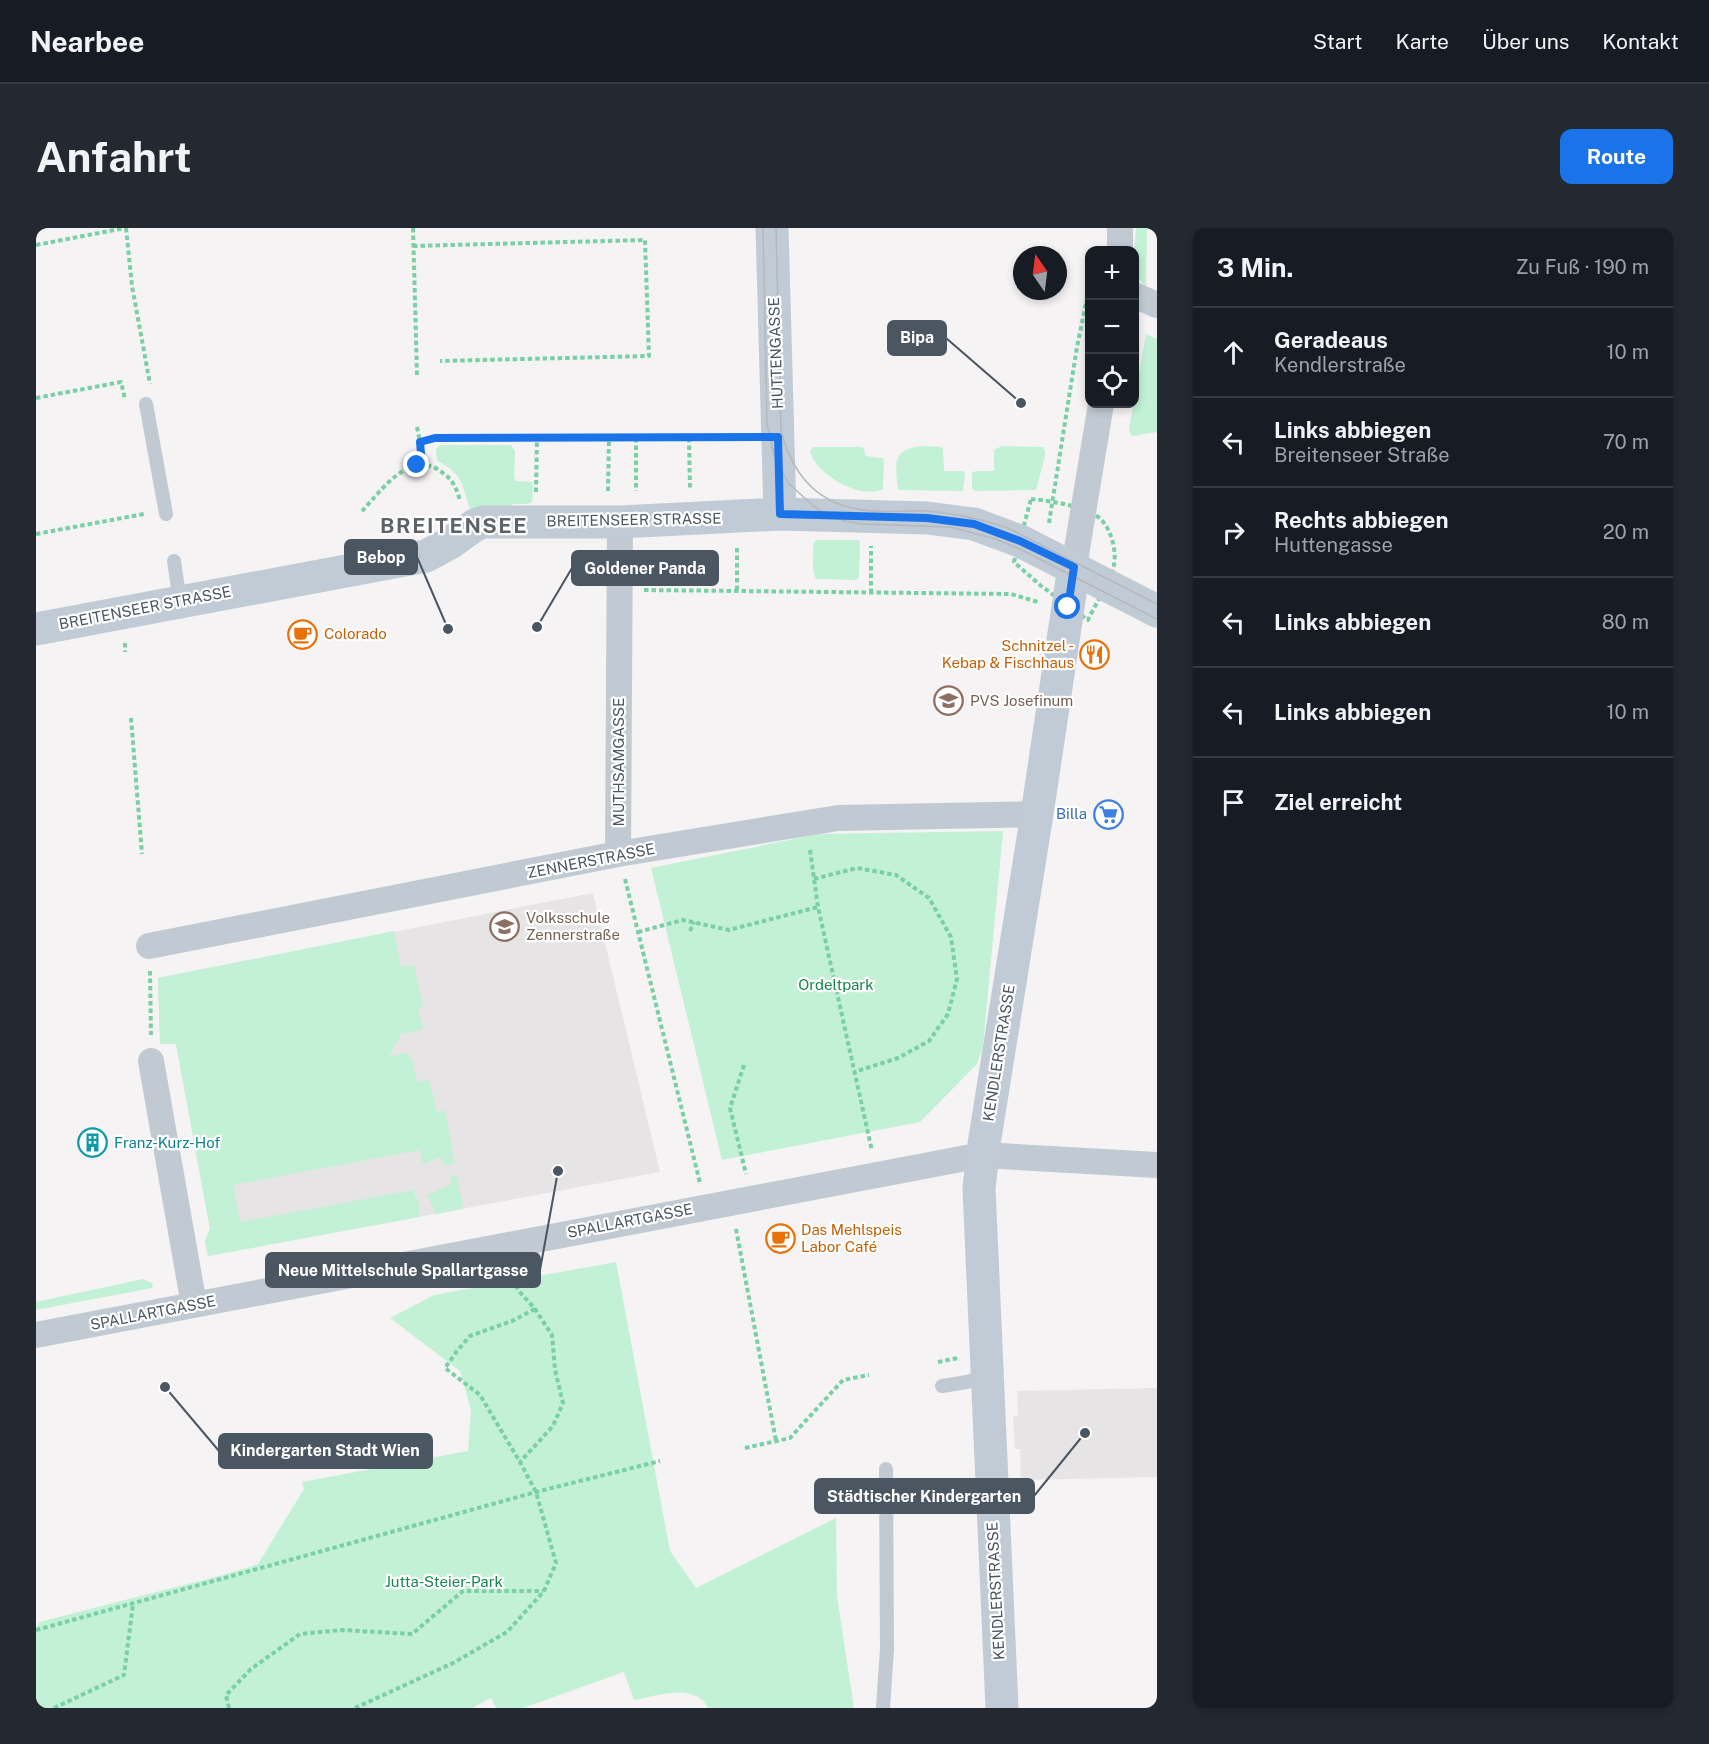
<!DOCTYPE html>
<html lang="de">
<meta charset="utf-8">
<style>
body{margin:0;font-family:"Public Sans",sans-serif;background:#242831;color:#f1f3f6}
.controls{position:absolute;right:18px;top:18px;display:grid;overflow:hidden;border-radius:12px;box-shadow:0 3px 9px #0003}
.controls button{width:54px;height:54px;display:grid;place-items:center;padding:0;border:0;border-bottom:2px solid #363941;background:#171b24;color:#f1f3f6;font:30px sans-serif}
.compass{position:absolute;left:977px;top:18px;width:54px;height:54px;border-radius:50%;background:#171b24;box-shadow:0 3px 9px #0003;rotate:346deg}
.stop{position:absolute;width:18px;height:18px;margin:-14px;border:4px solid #1a73e8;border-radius:50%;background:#fff}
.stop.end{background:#1a73e8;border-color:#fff;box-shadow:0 2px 6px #0008}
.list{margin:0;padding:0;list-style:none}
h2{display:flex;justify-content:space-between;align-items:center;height:78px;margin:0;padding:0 24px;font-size:26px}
h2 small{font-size:20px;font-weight:400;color:#9ea1a6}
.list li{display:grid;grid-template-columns:39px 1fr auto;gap:18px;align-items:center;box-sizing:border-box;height:90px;padding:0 24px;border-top:2px solid #363941}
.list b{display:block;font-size:22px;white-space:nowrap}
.list p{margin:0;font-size:20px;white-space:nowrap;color:#9ea1a6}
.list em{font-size:20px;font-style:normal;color:#9ea1a6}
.icon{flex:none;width:33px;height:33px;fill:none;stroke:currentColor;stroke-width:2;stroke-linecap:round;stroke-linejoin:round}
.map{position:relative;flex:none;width:1121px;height:1480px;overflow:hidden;border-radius:12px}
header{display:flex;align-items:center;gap:36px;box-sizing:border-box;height:84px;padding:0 30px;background:#171b24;border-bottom:2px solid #363941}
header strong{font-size:28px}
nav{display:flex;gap:33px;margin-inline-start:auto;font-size:21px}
.intro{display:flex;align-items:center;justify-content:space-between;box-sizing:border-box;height:144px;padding:0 36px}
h1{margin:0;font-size:42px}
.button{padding:15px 27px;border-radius:12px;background:#1a73e8;color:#fff;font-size:21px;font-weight:700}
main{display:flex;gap:36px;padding:0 36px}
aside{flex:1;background:#171b24;border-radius:12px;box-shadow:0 3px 9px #0003}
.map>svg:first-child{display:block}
.education{fill:#e6e4e5}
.green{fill:#c3f1d5}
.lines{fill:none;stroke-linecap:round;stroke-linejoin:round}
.path{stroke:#7ad0a6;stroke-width:4;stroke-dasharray:4.5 3;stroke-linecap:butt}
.lane{stroke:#c1cad2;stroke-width:14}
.street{stroke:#c1cad2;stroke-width:26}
.secondary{stroke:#c1cbd6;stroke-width:33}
.tram{stroke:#b5b8bd;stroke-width:1.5}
.route{stroke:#1a73e8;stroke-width:8}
.labels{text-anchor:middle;stroke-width:4.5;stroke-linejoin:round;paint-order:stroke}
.street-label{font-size:15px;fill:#4a5661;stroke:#fff}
.food-label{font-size:15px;fill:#c56008;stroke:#fff;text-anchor:start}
.education-label{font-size:15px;fill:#785e54;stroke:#fff;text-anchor:start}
.shop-label{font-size:15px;fill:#366cbe;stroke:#fff;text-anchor:end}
.park-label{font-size:15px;fill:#17864f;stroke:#fff}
.culture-label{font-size:15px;fill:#0d838f;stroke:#fff;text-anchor:start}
.district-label{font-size:21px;font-weight:bold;letter-spacing:1.5px;fill:#5f6368;stroke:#fff}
.leader{fill:none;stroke:#4a5661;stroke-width:2}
.callout-dot{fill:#4a5661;stroke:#fff;stroke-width:2}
.callout{fill:#4a5661;stroke:#4a5661;stroke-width:2}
.callout-label{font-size:16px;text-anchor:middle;font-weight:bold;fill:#fff}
</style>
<header>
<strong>Nearbee</strong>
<nav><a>Start</a><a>Karte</a><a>Über uns</a><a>Kontakt</a></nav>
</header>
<div class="intro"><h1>Anfahrt</h1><a class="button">Route</a></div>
<main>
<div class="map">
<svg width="1121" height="1480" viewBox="0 0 1121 1480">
<rect width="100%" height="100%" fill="#f5f3f3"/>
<path class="education" d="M557,665L624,944L172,1028L169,1013L174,1001L140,816H124L122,750Z
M1121,1160V1249L985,1252L984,1221H979L977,1188H982L981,1163Z"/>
<path class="green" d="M1100,0H1111L1110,59C1093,43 1099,22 1100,0Z
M1110,106L1121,111V204L1097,208L1094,206L1093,201Z
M404,217H475L479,223L478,249L480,253L496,254L497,258L496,274L491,276H477L474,281L435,283C426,260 428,245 401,233L400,221Z
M888,218L905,219L907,220L908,243H927L929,245L927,263L862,262C859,234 856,220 888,218Z
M966,218L1007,219L1009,223V228L1000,262L940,263L936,261V245L940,243H958V222Z
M777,219H825L828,220L829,228L847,230L848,233L847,261C824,272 780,247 774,223Z
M781,312H822L824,314L823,349L820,352L780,351C775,342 777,325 778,314Z
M967,603L947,818L941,836L884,894L686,932L615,640L783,606Z
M358,703L365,739L378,737L387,778L382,780L387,801L365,806L353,828L371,825L376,831L381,854L393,852L401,884L409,882L419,936L409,938L404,929L387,936L384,922L197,957L204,994L377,962L383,977V989L172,1028L169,1013L174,1001L140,816H124L122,750Z
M421,947L427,981L400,986L391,967L416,956L413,949Z
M580,1034L634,1323L660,1360L800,1290L801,1368L818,1480H672C660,1454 620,1468 598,1472L588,1444L487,1480H460L455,1470L436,1480H0V1400L3,1394L191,1346L222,1336L268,1261L266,1254L432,1223L435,1182L424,1143L354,1090L398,1067Z
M107,1051L117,1056L116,1060L0,1082V1074Z"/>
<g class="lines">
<path class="path" d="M90,0L96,58L114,156
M377,0L381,147
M0,17L89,0
M377,18L609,12L613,128L404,133
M0,170L85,154L89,171
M381,199L384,214
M600,210V263
M653,210L654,260
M386,237L384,214L399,210L712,209
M572,263L573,210
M500,264L501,210
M995,271C1016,273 1040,277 1059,287C1074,295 1081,321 1078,337C1075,354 1059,376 1052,392L1004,357L978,334Z
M326,283C346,262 375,219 407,245C417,252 421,261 424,273
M1013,295L1041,119L1054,56
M0,306L108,286
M608,362L975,366L1002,374
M701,362V317
M835,365V318
M89,415V424
M95,490L106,626
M774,622L782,679L836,923
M589,651L664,955
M778,651L821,640L860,647L893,670L915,709L921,751L912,786L893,813L862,830L818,844
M654,703L658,694
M602,704L647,692L693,702L782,679
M114,743L115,807
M708,837L694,880L710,946
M700,1001L740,1213
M473,1044L482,1062L499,1081L516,1107L519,1142L527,1175L517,1198L484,1234
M902,1134L922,1130
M709,1220L754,1210L807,1152L833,1147
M0,1402L500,1264L624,1233
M18,1480L88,1447L97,1376
M193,1480L190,1467L215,1441L264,1406L306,1402L376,1406L427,1363H507
M319,1480L417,1435L471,1404L508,1363L520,1335L500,1264L484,1234L444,1167L409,1140L421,1123L434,1108L476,1093L499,1081"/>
<path class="lane" d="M110,176L130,286
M138,333L144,374
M906,1158L931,1154L951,1147
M847,1480L851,1421L850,1241"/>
<path class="street" d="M1084,22V0
M1098,67L1121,77
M1038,339L1065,176
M582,626L584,294
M113,718L582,626L802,590L1001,586
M115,833L158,1077
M0,1107L946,927L1121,937"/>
<path class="secondary" d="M736,0L744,286
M0,401L390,328L414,315L439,297L447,294H584L744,286L891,290L938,296L984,313L1121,383
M966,1480L943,960L948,916L1001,586L1038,339"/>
<path class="tram" d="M727,0L731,196L739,231L753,256L781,281L809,293L827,296L914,299L960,311L984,321L1121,391
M740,0L745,203C756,243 777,273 821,281C843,286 867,282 890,283C918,285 945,291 972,300L1121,376"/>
</g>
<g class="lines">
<path class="route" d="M381,237H386L384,214L399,210L742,209L744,286L891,290L938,296L984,313L1038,339L1032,379"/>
</g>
<defs>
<symbol id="cafe-ring" viewBox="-11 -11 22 22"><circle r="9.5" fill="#fff" stroke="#e8710a" stroke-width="1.5"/><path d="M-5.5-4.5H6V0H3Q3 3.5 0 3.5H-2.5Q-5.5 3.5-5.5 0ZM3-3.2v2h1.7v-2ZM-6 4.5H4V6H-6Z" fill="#e8710a"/></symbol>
<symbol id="restaurant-ring" viewBox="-11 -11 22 22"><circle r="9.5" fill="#fff" stroke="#e8710a" stroke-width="1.5"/><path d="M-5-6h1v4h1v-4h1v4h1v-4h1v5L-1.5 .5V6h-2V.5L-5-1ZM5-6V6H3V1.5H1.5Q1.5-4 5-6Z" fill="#e8710a"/></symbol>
<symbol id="school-ring" viewBox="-11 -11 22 22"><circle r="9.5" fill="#fff" stroke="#8d6e63" stroke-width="1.5"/><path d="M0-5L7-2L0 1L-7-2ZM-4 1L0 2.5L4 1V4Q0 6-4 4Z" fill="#8d6e63"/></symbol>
<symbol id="supermarket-ring" viewBox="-11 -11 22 22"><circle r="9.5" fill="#fff" stroke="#3f7fe0" stroke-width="1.5"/><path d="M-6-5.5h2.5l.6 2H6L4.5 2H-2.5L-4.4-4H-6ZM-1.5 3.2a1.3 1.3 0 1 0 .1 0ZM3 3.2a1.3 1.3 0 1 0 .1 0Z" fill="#3f7fe0"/></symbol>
<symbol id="building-ring" viewBox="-11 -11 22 22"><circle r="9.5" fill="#fff" stroke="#0f9aa8" stroke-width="1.5"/><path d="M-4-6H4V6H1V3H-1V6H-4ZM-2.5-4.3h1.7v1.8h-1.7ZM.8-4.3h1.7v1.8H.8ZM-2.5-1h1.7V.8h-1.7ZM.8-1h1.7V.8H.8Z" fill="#0f9aa8"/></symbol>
</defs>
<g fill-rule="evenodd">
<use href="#cafe-ring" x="250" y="390" width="33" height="33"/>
<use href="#restaurant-ring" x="1042" y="410" width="33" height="33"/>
<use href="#school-ring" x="896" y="456" width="33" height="33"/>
<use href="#supermarket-ring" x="1056" y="570" width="33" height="33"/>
<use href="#school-ring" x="452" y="682" width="33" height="33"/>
<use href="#building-ring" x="40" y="898" width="33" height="33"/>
<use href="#cafe-ring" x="728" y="994" width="33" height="33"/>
</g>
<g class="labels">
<g class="street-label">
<text transform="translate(740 125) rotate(-92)" y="5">HUTTENGASSE</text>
<text transform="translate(598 292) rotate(-1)" y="5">BREITENSEER STRASSE</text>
<text transform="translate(109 380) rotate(-11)" y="5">BREITENSEER STRASSE</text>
<text transform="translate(583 534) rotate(-90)" y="5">MUTHSAMGASSE</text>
<text transform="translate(555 633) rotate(-11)" y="5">ZENNERSTRASSE</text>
<text transform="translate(963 825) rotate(-81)" y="5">KENDLERSTRASSE</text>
<text transform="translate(594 993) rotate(-11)" y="5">SPALLARTGASSE</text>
<text transform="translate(117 1085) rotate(-11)" y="5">SPALLARTGASSE</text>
<text transform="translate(960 1363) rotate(-93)" y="5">KENDLERSTRASSE</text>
</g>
<g class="food-label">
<text x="288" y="411">Colorado</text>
<text x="1038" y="423" text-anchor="end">Schnitzel -<tspan x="1038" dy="17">Kebap &amp; Fischhaus</tspan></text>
<text x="765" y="1007">Das Mehlspeis<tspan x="765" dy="17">Labor Café</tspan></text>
</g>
<g class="education-label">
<text x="934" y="478">PVS Josefinum</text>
<text x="490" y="695">Volksschule<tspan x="490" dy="17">Zennerstraße</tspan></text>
</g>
<g class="shop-label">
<text x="1051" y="591">Billa</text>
</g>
<g class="park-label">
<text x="800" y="762">Ordeltpark</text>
<text x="408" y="1359">Jutta-Steier-Park</text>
</g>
<g class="culture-label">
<text x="78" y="920">Franz-Kurz-Hof</text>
</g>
<g class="district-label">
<text x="418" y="305">BREITENSEE</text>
</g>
</g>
<path class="leader" d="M985 175L910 110M412 401L381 329M501 399L536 340M522 943L504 1042M129 1159L183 1223M1049 1205L998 1268"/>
<g class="callout-dot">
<circle cx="985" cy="175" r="6"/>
<circle cx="412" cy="401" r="6"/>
<circle cx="501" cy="399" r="6"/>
<circle cx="522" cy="943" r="6"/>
<circle cx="129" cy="1159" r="6"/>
<circle cx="1049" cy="1205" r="6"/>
</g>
<g class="callout">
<rect x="852" y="93" width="58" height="34" rx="6"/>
<rect x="309" y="312" width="72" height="34" rx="6"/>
<rect x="536" y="323" width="146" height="34" rx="6"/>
<rect x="230" y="1025" width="274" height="34" rx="6"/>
<rect x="183" y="1206" width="213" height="34" rx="6"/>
<rect x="779" y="1251" width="219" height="34" rx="6"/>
</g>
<g class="callout-label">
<text x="881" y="115">Bipa</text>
<text x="345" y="335">Bebop</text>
<text x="609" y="346">Goldener Panda</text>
<text x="367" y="1048">Neue Mittelschule Spallartgasse</text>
<text x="289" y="1228">Kindergarten Stadt Wien</text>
<text x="888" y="1274">Städtischer Kindergarten</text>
</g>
</svg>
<div class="controls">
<button>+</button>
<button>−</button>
<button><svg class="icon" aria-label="locate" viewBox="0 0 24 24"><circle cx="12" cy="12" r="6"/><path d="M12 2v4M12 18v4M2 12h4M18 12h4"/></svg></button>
</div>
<svg class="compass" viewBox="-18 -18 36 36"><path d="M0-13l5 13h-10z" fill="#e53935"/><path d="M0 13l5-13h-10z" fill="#9ea1a6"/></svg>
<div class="stop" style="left:1032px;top:379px"></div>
<div class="stop end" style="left:381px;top:237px"></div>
</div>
<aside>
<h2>3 Min.<small>Zu Fuß · 190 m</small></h2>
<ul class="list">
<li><svg class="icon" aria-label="ahead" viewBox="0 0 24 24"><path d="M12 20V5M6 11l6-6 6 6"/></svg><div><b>Geradeaus</b><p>Kendlerstraße</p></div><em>10 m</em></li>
<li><svg class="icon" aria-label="left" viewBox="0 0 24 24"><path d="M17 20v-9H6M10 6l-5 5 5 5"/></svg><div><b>Links abbiegen</b><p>Breitenseer Straße</p></div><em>70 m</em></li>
<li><svg class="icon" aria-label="right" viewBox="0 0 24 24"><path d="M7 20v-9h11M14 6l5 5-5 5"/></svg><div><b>Rechts abbiegen</b><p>Huttengasse</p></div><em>20 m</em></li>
<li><svg class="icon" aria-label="left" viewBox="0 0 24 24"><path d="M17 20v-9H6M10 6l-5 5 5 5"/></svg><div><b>Links abbiegen</b></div><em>80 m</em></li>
<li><svg class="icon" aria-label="left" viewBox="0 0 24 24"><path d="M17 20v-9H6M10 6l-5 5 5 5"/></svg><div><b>Links abbiegen</b></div><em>10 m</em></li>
<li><svg class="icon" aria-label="arrive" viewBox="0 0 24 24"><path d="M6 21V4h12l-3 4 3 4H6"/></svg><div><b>Ziel erreicht</b></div></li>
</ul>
</aside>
</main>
